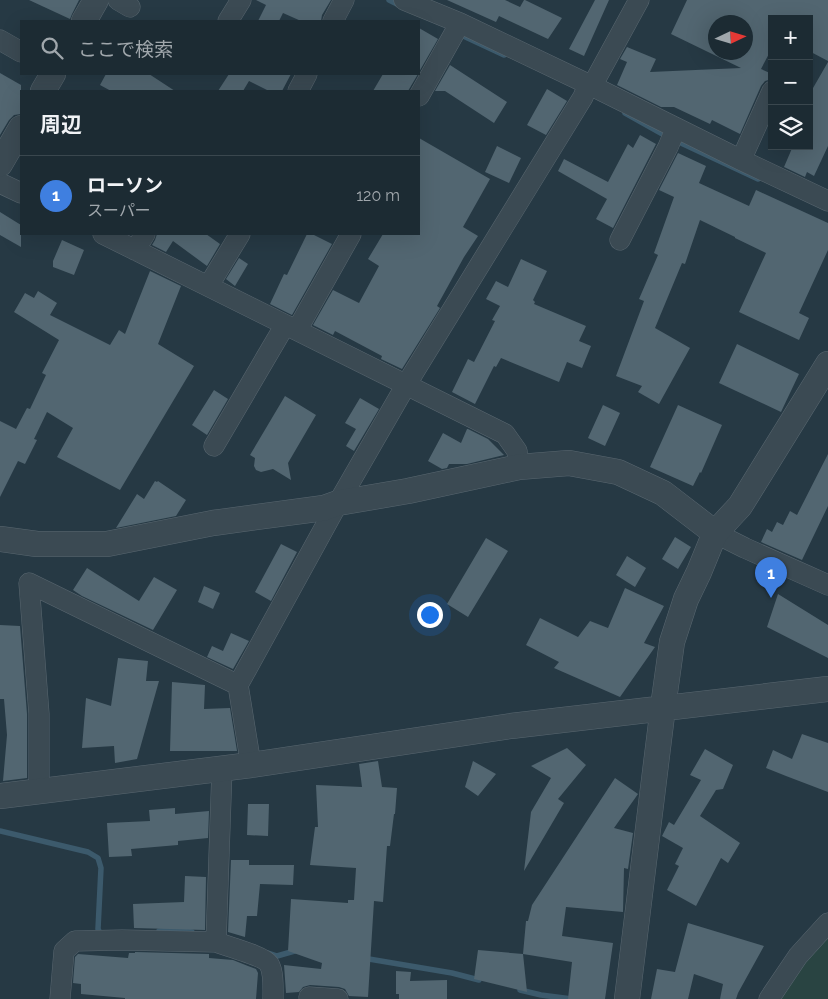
<!DOCTYPE html>
<html lang="ja">
<meta charset="utf-8">
<style>
body{margin:0;font-family:Raleway,"Noto Sans JP",sans-serif;background:#29373f;color:#f1f3f6}
.controls{position:absolute;right:15px;top:15px;display:grid;overflow:hidden;border-radius:0px;box-shadow:0 5px 20px #0002}
.controls button{width:45px;height:45px;display:grid;place-items:center;padding:0;border:0;border-bottom:1px solid #3a474e;background:#1c2b33;color:#f1f3f6;font:25px sans-serif}
.compass{position:absolute;left:708px;top:15px;width:45px;height:45px;border-radius:50%;background:#1c2b33;box-shadow:0 5px 20px #0002;rotate:86deg}
.you{position:absolute;left:429px;top:614px;width:18px;height:18px;margin:-12px;border:4px solid #fff;border-radius:50%;background:#1a73e8;box-shadow:0 0 0 8px #1a73e833}
.badge{display:grid;place-items:center;width:32px;height:32px;border-radius:50%;background:#bca0f2;color:#fff;font-size:16px;font-weight:700}
.pin{position:absolute;translate:-50% -41px;filter:drop-shadow(0 1px 2px #0008)}
.pin::after{content:'';position:absolute;top:26px;width:18px;height:15px;background:inherit;clip-path:polygon(0 0,100% 0,50% 100%)}
.list{margin:0;padding:0;list-style:none}
h2{display:flex;justify-content:space-between;align-items:center;height:65px;margin:0;padding:0 20px;font-size:21px}
h2 small{font-size:16px;font-weight:400;color:#a0a7ac}
.list li{display:grid;grid-template-columns:32px 1fr auto;gap:15px;align-items:center;box-sizing:border-box;height:80px;padding:0 20px;border-top:1px solid #3a474e}
.list b{display:block;font-size:19px;white-space:nowrap}
.list p{margin:0;font-size:16px;white-space:nowrap;color:#a0a7ac}
.list em{font-size:16px;font-style:normal;color:#a0a7ac}
.icon{flex:none;width:28px;height:28px;fill:none;stroke:currentColor;stroke-width:2;stroke-linecap:round;stroke-linejoin:round}
.map{position:relative;flex:none;width:828px;height:999px;overflow:hidden}
.search{position:absolute;background:#1c2b33;box-shadow:0 5px 20px #0002;left:20px;top:20px;width:400px;height:55px;display:flex;align-items:center;gap:12px;box-sizing:border-box;padding:0 18px;border-radius:0px;color:#a0a7ac;font-size:19px}
.panel{position:absolute;background:#1c2b33;box-shadow:0 5px 20px #0002;left:20px;top:90px;width:400px;height:145px;border-radius:0px}
.map>svg:first-child{display:block}
.green{fill:#294442}
.lines{fill:none;stroke-linecap:round;stroke-linejoin:round}
.stream{stroke:#3c5a6c;stroke-width:5.5}
.building{fill:#526671;fill-rule:evenodd}
.minor-casing{stroke:#596770;stroke-width:21}
.tertiary-casing{stroke:#596770;stroke-width:26}
.minor{stroke:#3b4a53;stroke-width:20}
.tertiary{stroke:#3b4a53;stroke-width:25}
</style>
<div class="map">
<svg width="828" height="999" viewBox="0 0 828 999">
<rect width="100%" height="100%" fill="#263944"/>
<path class="green" d="M828,933V999H777Z"/>
<g class="lines">
<path class="stream" d="M389,0L401,6
M459,34L504,55
M625,113L666,136L758,179
M0,831L88,852L98,858L101,868L98,929L100,933L103,934
M159,931L176,930L192,932
M268,953L277,956L298,950
M363,958L452,973L479,980
M520,990L541,995L572,999"/>
</g>
<path class="building" d="M29,0H79L72,14L70,19Z
M256,0H331L322,15L321,21H301L283,13L279,21H258L266,5Z
M447,0H505L520,7L524,0H525L562,18L548,39L499,16L496,22Z
M595,0H609L584,56L569,49Z
M687,0H828V61L809,51V19H772V48L761,69L772,74V79L765,81L761,86L740,134L712,120L710,124L674,107H661L617,85L627,62L620,59L627,47L656,59L650,72L741,68L671,34ZM716,22H746V52H716Z
M419,28L438,39L419,72Z
M828,62V146L814,176L807,172L805,177L784,167L793,146H809V95Z
M450,65L507,102L494,123L445,91H435Z
M0,73L21,85V114L14,115L9,120L0,135Z
M106,74H149L175,91H111L100,85Z
M229,74H291L282,91H269L249,81L243,91H218Z
M383,74H418L408,91H373Z
M547,89L567,101L546,135L527,125Z
M640,135L656,144L613,228L596,219L607,199L558,171L564,159L608,182L628,144L633,148Z
M419,138L490,179L463,227L478,236L464,257L437,306L440,308L402,369L381,359L382,356L335,331L333,335L313,325L333,290L359,303L379,266L368,259L383,234H419Z
M497,146L521,158L509,183L485,172Z
M678,153L706,166L699,183L749,206L756,190L828,223V250L799,313L809,318L799,340L739,312L766,253L735,238V237L700,220L685,264L682,263L655,328L690,348L659,404L638,392L642,386L616,376L644,301L639,299L658,255L654,253L674,197L659,190Z
M0,212L21,225V247L0,235Z
M157,234H206L220,244L207,266L173,241L166,252L152,245L155,240Z
M307,234H312L332,244L292,315L270,304L284,274L287,275Z
M62,240L84,250L74,275L53,267V261Z
M239,258L248,264L235,286L226,279Z
M521,259L547,271L533,300L535,302L534,304L586,326L579,341L591,346L582,368L567,362L559,382L501,358L496,367L494,366L475,404L452,392L468,359L474,362L495,321L492,320L500,306L486,299L496,281L508,287Z
M150,271L181,286L158,344L194,366L120,490L57,457L73,428L47,412L34,439L37,440L25,464L18,461L0,497V421L16,429L27,408L30,409L46,375L42,373L59,340L14,312L25,293L34,298L38,291L57,303L50,315L110,345L119,330L125,334Z
M737,344L799,374L781,412L719,383Z
M214,390L228,399L207,435L192,425Z
M285,396L316,415L288,463L291,480L273,469L261,472L256,470L254,466L255,458L250,455Z
M360,398L379,409L354,451L346,446L356,429L345,423Z
M603,405L620,413L605,446L588,438Z
M678,405L722,425L701,473L700,472L693,486L650,467Z
M467,429H468L488,439L504,455L467,464H449L447,468L442,469L428,461L443,433L461,443Z
M828,454V506L802,560L761,542L767,529L772,532L777,522L783,525L790,511L797,515Z
M155,481L157,482L158,481L186,500L176,516L116,528L137,494L144,499Z
M675,537L691,547L678,569L662,559Z
M486,538L508,551L468,617L447,604Z
M281,544L297,552L271,601L255,592Z
M627,556L646,568L635,587L616,575Z
M87,568L139,601L154,577L177,590L153,630L82,596L73,590Z
M204,586L220,593L213,609L198,602Z
M625,588L664,606L644,643L655,647L620,697L554,668L559,662L526,645L540,618L578,637L590,621L608,628Z
M778,594L828,625V658L767,627Z
M0,625L20,626L27,714V778L3,781L7,735L4,699H0Z
M231,633L249,641L233,669L207,657L212,646L223,651Z
M118,658L148,661L146,681H159L137,759L115,763L114,746L82,748L86,698L111,706Z
M172,682L205,685L204,709L230,708L237,751H170Z
M802,734L828,743V792L786,776L766,768L773,750L792,759Z
M567,748L586,765L558,799L564,803L524,871L531,812L551,778L531,766Z
M705,749L733,765L723,789L716,790L700,816L740,843L728,863L721,858L696,906L667,890L679,866L675,864L683,848L662,836L669,822L674,825L701,780L690,775Z
M378,761L382,787L397,788L395,814H394L390,846H387L383,902L374,901L368,997L349,996L345,989L339,987L310,985L303,987L299,992L286,993L284,965L321,969L322,963L288,951L291,899L348,903V900H354L356,868L310,865L315,827H318L316,785L362,787L359,764Z
M473,761L496,774L478,796L465,787Z
M615,778L638,794L614,828L633,833L628,869L624,868L623,912L566,907L562,936L613,943L605,999H568L572,962L523,954L526,921H528L532,905Z
M248,804H269L268,836L247,835Z
M175,808V814L209,811L208,838L178,841V845L131,849L132,856L109,857L107,823L150,821L149,810Z
M231,860H249V865H294L293,885L260,884L257,916H247L245,937L228,932Z
M185,876L206,877L205,930L134,928L133,904L184,902Z
M688,923L764,946L738,993L736,999H720L723,984L694,974L688,999H651L657,969L675,972Z
M478,950L523,954L527,992L474,979Z
M135,952L209,954V958L233,960L248,966L256,969L258,973L256,999H125V998L81,994V984L73,983L75,957L78,954L128,958L129,953H135Z
M396,971L411,972L410,981L447,980V999H399V994H396Z"/>
<g class="lines">
<defs>
<path id="minor" d="M118,0L130,7
M404,0L460,23L592,86L639,0
M228,21L241,0
M333,21L344,0
M0,40L21,52
M592,86L741,160L828,201
M298,91L307,74
M419,96L460,23
M741,160L772,91
M0,183L21,193
M103,234L505,434L517,451L519,467
M620,240L668,147L676,128
M135,250L145,234
M209,285L240,234
M297,330L351,234
M214,446L285,325
M715,533L745,548L828,585
M251,765L238,685L338,503L406,385L583,97L588,85
M39,791V714L29,583L238,685
M216,942C226,946 264,956 269,964C274,972 273,990 273,999
M309,997L338,999
M60,999L64,951L75,941L122,940L216,942L222,769
M769,999L798,956L828,923"/>
<path id="tertiary" d="M84,21L96,0
M43,91L53,74
M0,164L21,128
M0,539L37,544H107L213,523L324,508L338,503L408,491L519,467L569,463L618,472L663,493L715,533
M0,796L251,765L511,726L828,689
M627,999L663,707L672,642L686,599L699,572L715,533L740,506L828,364"/>
</defs>
<use href="#minor" class="minor-casing"/>
<use href="#tertiary" class="tertiary-casing"/>
<use href="#minor" class="minor"/>
<use href="#tertiary" class="tertiary"/>
</g>
</svg>
<div class="controls">
<button>+</button>
<button>−</button>
<button><svg class="icon" aria-label="layers" viewBox="0 0 24 24"><path d="M12 4l9 5-9 5-9-5zM3 14l9 5 9-5"/></svg></button>
</div>
<svg class="compass" viewBox="-18 -18 36 36"><path d="M0-13l5 13h-10z" fill="#e53935"/><path d="M0 13l5-13h-10z" fill="#a0a7ac"/></svg>
<div class="you"></div>
<div class="pin badge" style="left:771px;top:598px;background:#3f7fe0">1</div>
<div class="search"><svg class="icon" aria-label="search" viewBox="0 0 24 24"><circle cx="10" cy="10" r="6"/><path d="M15 15l6 6"/></svg>ここで検索</div>
<section class="panel">
<h2>周辺<small></small></h2>
<ul class="list">
<li><span class="badge" style="background:#3f7fe0">1</span><div><b>ローソン</b><p>スーパー</p></div><em>120 m</em></li>
</ul>
</section>
</div>
